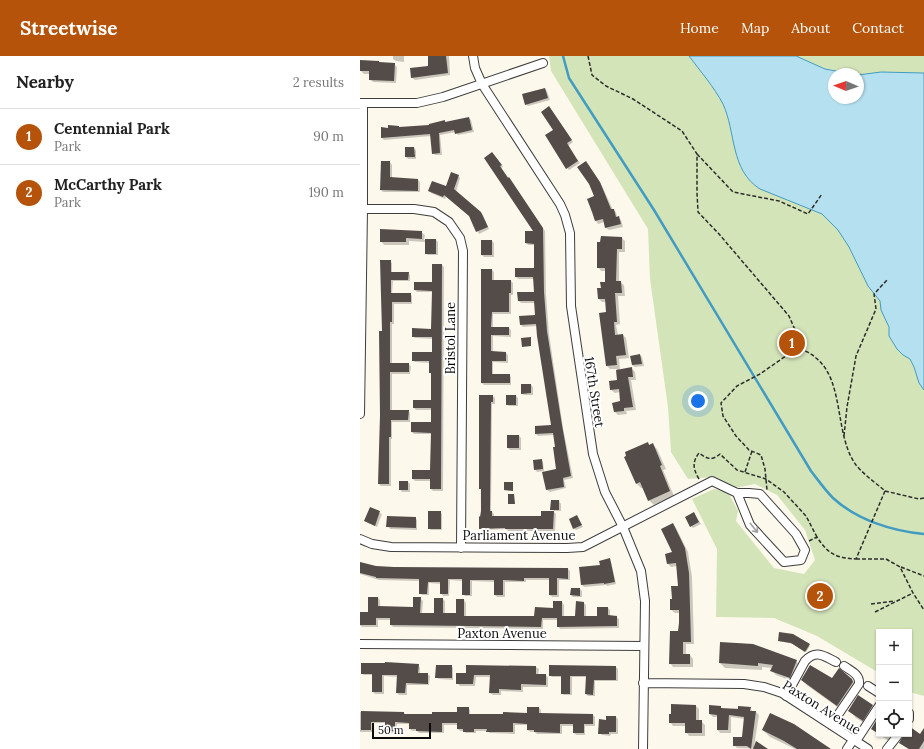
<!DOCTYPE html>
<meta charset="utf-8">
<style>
body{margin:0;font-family:Lora,serif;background:#f2f2f2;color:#222}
.controls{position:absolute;right:12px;bottom:12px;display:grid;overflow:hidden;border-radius:0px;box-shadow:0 1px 3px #0004}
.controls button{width:36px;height:36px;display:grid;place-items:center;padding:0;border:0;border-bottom:1px solid #e0e0e0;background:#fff;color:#222;font:20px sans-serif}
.compass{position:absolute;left:468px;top:12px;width:36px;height:36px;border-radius:50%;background:#fff;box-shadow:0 1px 3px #0004;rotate:272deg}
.scale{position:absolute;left:12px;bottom:10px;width:59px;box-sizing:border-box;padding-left:4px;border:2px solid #0b0b0b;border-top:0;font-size:11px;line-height:14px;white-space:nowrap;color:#0b0b0b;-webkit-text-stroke:3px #fff;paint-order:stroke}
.you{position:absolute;left:338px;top:345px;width:14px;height:14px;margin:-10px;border:3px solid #fff;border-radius:50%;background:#1a73e8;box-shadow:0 0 0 6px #1a73e833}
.badge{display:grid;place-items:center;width:26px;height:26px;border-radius:50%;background:#b45309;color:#fff;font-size:13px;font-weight:700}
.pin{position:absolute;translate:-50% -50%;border:2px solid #fff;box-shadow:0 1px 4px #0006}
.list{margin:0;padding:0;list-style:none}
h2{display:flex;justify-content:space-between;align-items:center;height:52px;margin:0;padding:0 16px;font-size:17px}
h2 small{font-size:13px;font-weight:400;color:#767676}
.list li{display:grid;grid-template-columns:26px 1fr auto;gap:12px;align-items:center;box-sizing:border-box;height:56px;padding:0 16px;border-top:1px solid #e0e0e0}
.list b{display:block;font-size:15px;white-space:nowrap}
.list p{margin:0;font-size:13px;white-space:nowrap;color:#767676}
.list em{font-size:13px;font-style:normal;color:#767676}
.icon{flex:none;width:22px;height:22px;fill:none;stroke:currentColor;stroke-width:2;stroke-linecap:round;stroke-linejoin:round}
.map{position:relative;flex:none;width:564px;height:693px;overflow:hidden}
header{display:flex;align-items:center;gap:24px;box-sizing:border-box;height:56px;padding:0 20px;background:#b45309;color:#fff}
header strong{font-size:19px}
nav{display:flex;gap:22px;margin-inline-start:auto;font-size:14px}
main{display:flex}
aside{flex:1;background:#fff}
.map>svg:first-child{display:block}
.green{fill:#d4e4b9;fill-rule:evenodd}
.water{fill:#b5e0f0;stroke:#429bc1}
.shadow{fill:#0003}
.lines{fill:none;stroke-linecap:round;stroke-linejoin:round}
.stream{stroke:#429bc1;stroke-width:2.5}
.building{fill:#534c49}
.minor-casing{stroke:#3e3e3e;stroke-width:10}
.path{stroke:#2d2d2d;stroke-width:1.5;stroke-dasharray:4 2;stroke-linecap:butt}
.minor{stroke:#fff;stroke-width:8}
.oneway{stroke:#9d9d9d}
.labels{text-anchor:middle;stroke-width:4;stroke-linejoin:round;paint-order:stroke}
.street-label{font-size:13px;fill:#0b0b0b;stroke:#fff}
</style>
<header>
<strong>Streetwise</strong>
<nav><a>Home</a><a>Map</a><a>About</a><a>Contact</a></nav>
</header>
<main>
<aside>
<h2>Nearby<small>2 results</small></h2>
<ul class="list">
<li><span class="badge">1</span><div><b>Centennial Park</b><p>Park</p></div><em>90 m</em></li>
<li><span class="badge">2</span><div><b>McCarthy Park</b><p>Park</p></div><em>190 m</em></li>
</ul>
</aside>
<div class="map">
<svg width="564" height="693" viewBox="0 0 564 693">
<rect width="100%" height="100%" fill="#fdf8ec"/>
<path class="green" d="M189,0H564V640L549,636V576H519V617L457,580L414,562L356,561L357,493L332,443L354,433L368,436L378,455L376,465L414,512L444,518L455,504L445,474L417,439L395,428L375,432L353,421L328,423L311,396L308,351L290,223L288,173L191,15ZM474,18H498V42H474Z"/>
<path class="water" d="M329,0H436L465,13L492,18H474V42H498V19L521,16L564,17V334L559,327L554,311L550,303L543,299L537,293L529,280V271L521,254L520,245L508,230L489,191L478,174L462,158L400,133C370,114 376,76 363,48C354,31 341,16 329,0Z"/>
<path class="shadow" d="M33,0H44V6L36,5L33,3Z
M69,0H89L90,19L55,24L52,22L51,13L69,11Z
M20,7L34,8L37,11L36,27L13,26L10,23V18H4L1,15Z
M185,33L187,35L190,44L168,50L166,48Z
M191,54L213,86L208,90L220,107L209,114L207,112L194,74Z
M109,62L111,64L114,76L98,79L96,76L80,79L82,99H75L73,97L71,80L24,84L22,82L40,72L70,70L85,65L87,67Z
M54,92L56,94V103H48L46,101Z
M134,99L143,111L141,112L151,125L185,175L186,238L189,278L203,372L213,422L204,424L206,432L190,436L187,434L184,417L197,414L196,392L194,379L178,380L176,378L192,370L177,270L163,271L161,269L176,260L175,247H161L159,245L175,237L174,223H158L156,221L175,213V189H168L166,187L175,176L125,102Z
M30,106L32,109V123L58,124L60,126V136H23L21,134Z
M228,109L242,130L253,154L256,156L257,161L261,164L263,171L249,174L246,172L245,166L238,168L236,165L233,156L235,140Z
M98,120L100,122L96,136L123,159L129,173L119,178L110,160L86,140L85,143L71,137L69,135L87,131Z
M61,176L65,179L64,184H76L78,186V199H68L66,197V186L49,185V189H24L21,185Z
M262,182L265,185V196H259V226L264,229L265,240H258L260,268L256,269L258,279H263L266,282L269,302L259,303L260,314L271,312L275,316L276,324H271L276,354L266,355L267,358L258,359L255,356L262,346L260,336L255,337L251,334L258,325L257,313H250L247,310L241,258L248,257L247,246H242L239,243L238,233H242L246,227V215H241L238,211Z
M132,185L134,187V201H124L122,199Z
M30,205L32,207V217H48L50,219V225H33L32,238H50L52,240V248H34V268H32V308H48L51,310L50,318H32V355H48L50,357V366H32V383H31V430H21L19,428L23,276Z
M82,209L84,211L83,435H73L71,433V425H55L53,423L71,415L72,378H54L52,376L72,367V354H56L54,352L72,345V318L70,316V307L55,306L53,304L72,297L73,283L55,282L53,280L72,274L73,236H57L55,234L73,227Z
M132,214L134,216V225H151L153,227V239H151V258H133V272H149L151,274V281L133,280V296L146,297L148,299V307L133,306V319H149L151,321V329H124L122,327Z
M280,299L282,301L284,310L275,311L272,309Z
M171,329L173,331V339H164L162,337Z
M120,340H133L135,342V348H132L131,455L134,458V461H182L194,456L196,458L195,475H148L146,473L122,474L120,472L121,462Z
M147,340H156L158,342V350H149L147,348Z
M148,380H159L161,382V394H150L148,392Z
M287,387L290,389L292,388L297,393L306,413L303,414L314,440L294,449L289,444L284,432H281L277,428L266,401Z
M181,404L183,406L184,415L177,416L175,413Z
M48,426L50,428V436H42L40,433Z
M199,445L201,448V455H194L191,453Z
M10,452L22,458L17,471L5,465Z
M80,456L82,458V474H71L69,472Z
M334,457L341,468L333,472L331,470Z
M217,461L223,471L216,474L213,472Z
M55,462L57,464V474L30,473L28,470Z
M313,468L316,472L328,496L332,521L334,588H326V599H330L333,603V611H313L310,607L319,576L320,557H315L311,554L319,531L317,510L311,511L308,508L314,497Z
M249,504L251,506L256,528L247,530L246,529L224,531L222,529L220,512L241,510Z
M0,507L16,512L208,513L210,515V524H199V541H192L190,539V524H166V526H145V541H137L135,539V526L112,525V540H105L103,538V525L90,524L89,540H83L81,537V528L69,527V539H62L60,537V525L19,524L0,518Z
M220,533L222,535V541H213L211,539Z
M18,542L20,544V551L54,553L60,542L63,545L62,558H75L83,543L85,545V558H97V544H104L106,547V561H175L194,553L202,546L204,549V561H216L224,547L226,549V561H238L248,552L250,554V560L256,561L259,563V572L200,573L198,570V564H183V573L33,571L31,569V564H18V571H2L0,569V557H9Z
M433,579L450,590L446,596L433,588L419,585Z
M436,605L441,610L434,626L416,619L412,615V612L402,611V614L365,612L360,607Z
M58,609L60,612V618H67L70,620L69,629H47V639H39L37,637L38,621L24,620V638H15L13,636V619H4L2,617Z
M91,610L93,612V624L79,623L76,621Z
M134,610L176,611L179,613L178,619H185L188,621V631H163V636L141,635V639H133L130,637L131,621H116L115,630H100L97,627L107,618Z
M256,611L258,613V625H235V640H228L226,638L227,621H212V639H204L202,637V621H192L190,619Z
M490,622L496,628L483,655L448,630L442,624Z
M336,650L339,653V665H341L345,669V680H329L326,676V670H313L310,666Z
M513,650L519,656V658L510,671L496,662L489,654Z
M360,651L363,653L390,652L393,656H396L399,659L394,691L406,693L377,692L374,689L382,682L385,663L371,661V677H360L358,674V661H353L350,658Z
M108,652L110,654V659L168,658L179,652L181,654V658L233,659L235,661V670H225V679H216L214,677V670H202V678H177L175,676H170L168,674V669H155V678L130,677L127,675H116V677H106L104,675H100L98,673V669H84V677H59L57,675H52L50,673V668H37L36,677H28L26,675V667H13V676H0V656L44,657L46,659L98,657Z
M256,661L258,663V678H251L250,680L242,679L239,677L247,665Z
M519,662V678H543L533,688L517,677L512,672Z
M549,671L560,679L564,673V693H548L540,687L546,678H549Z
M403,674L469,693H435L410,681Z"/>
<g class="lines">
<path class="stream" d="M203,0L209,22L294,154L451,415C458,424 465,434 473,442C497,464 532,475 564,478"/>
</g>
<path class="building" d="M68,0H86L88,17L51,22L50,12L68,10Z
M0,4L19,5V6L35,7L34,25L9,24V15H0Z
M185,32L188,42L165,49L162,38Z
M189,50L212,84L207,87L218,105L206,113L185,79L193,74L181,56Z
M109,61L112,74L95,78L94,74L79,77L80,97L72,98L70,78L21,82V71L28,72V69L39,70V71L69,69V68L85,64V66Z
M45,91H54L55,101H45Z
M132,96L142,109L140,110L148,122L149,121L183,172L184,236L187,275L202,369L211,420L203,422L204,431L186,434L182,416L196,413L193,391H195L193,377L175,378V370L191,369L177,280L176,268L160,269L159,260L175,259L174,245H158L157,236H174L173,221H155V212H174V188L165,187V175H173L124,102Z
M21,105H30V121L58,123V135L20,134Z
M226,105L240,126L251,153H254L256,161L259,160L261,168L245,172L243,163L235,165L232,156L227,143L234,140L229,128L217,111Z
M91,116L99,119L94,133L121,156L128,171L116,176L109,160L84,139L83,141L68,135L72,125L86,130Z
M20,173L62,175V183L46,182V186H20Z
M241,180L262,181V193H257L256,225H261L262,237H255L257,266H254L255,279L263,278L266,299L256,300L257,309L246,310L239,257L246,256L245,243H238L237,232H241L240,226H245V212H237V186H240Z
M65,183H76V198H65Z
M121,184H132V199H121Z
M20,204H31V216H49L48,224H31V237H51V246H32V266H30V307H49V316H30V354H49L48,364H31V381H29V428H18L20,359L19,275H22Z
M72,208H82L81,433H70V423H52V414H70L71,377L51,376V366H71V352H53V344H71V317H69V305H52V296H72V281H52V272L71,273L72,235L54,234V226H72Z
M121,213H132V224H151V237H149V256H132L131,271H149V279H131V295L146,296V305H132V318H150V327H121Z
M171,281V290L162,291L161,282Z
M280,298L282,308L272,309L270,300Z
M272,311L273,321H268L273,351L264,352V355L254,356L252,347L260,345L259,333L250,334L249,325L257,324L256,314Z
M161,328H171V337L161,338Z
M119,339H133V346H131L130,455H132V460H181V455H194L193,473H145V472L119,473V460L120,461L121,455V433H119Z
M146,339H156V349H146Z
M147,379H159V392H147Z
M288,386L289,389L293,387L302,409L300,410L310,435L288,445L280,426L276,428L264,401L266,400L265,396Z
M182,403L183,413L174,414L173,404Z
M39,425H48V434H39Z
M144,426H153V435L144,434Z
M148,438H154L155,448H148Z
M191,444H199V454H190Z
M10,451L20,455L15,470L4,465Z
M68,455H81V473H68Z
M334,456L339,466L330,471L325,461Z
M217,459L222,469L213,473L209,463Z
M27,460L56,461V472L26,471Z
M313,467L325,492L329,517L331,586H323V598H330V608H309L310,575H318L319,567V554H310V543H312L311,530H318L316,507L307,508L305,498L312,496L301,473Z
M250,502L255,526L244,528V527L221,529L219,511L240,509L239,505Z
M0,506L16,510L34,511L208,512V523L197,522V539H189V522H164V525L143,524V539H134V524H110V539H102V523H88V538H80V526H68L67,538H59V523L16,522V521L0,517Z
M211,532H220V540L210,539Z
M8,541H18V550L53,551V541H61L60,557H74V542H83V557H96V543H104V560H174L175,551L193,552V545H202V560H215L216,545L224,546V560H237V551H248V559L257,560V570L197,571V562H182L181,571L30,569V562H16V569H0V556H8Z
M419,576L433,578L450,588L445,596L431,587L418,585Z
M360,586L393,588L437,604L430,622L410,615L413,609L398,607V610L359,607Z
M25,606L59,608L58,617H68V628L46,627L45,637H36L37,619H22V636H12V618H1V607H25Z
M76,609H92V622H75Z
M106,609L176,610V618H186V629L161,628V634L139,633V637H129L130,619H114L113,628H96V617H106Z
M189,609L256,610V624H234L233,639L225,638L226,620H210V638H201V620H189Z
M450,609L472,622L479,612L492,623L493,626L477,650L441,624Z
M498,639L513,649L503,665L488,655Z
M311,648L336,649V664H342V677H325V667H309V658H311Z
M349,649L361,650V652L378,653V650L391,651L390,655H396L391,693L387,690H373V681H382L384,661L369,659L368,674H357V659L349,658Z
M97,651H109V658H143V656L167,657V651H179V657L233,658V668H224V677H213V668H200V677L174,676V674H167V668L153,667V676H126L127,673H114V676H103V673H97V667H82V676L56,675V673H49V667L35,666V675H25V666H11V674H1V655L44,656V658H72V656H97Z
M410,657L434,668L471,693H437L424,685L402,674Z
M246,660H256V676H249V678H238L239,663L246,664Z
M519,660V678L511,673Z
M549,670L560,678L564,672V685L559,693H549L539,687L544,678H549Z
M396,685L408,693H393Z"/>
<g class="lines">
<defs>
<path id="minor" d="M113,0L115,12L122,28L200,148L205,159L210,177L211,250L233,398L245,436L263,471L281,515L285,545L283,693
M0,47H57L83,41L183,7
M3,153H54L74,156L89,166L100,182L103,195L101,492
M0,358L3,153V47
M0,483L12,488L31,491L207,492L223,491L352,425L377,437H389L400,438L436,478L445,494L441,504L424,506L390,469L377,437
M0,588L284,590
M283,627L384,628L404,631L422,637L508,693
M508,630L519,637
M426,640L445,605C456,593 464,600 476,606
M549,657V663
M471,669L499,628C500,618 491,615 484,610
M496,685L519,650
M487,693L493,684
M527,693L539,678"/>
</defs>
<use href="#minor" class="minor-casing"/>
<path class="path" d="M228,0L232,19L246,30L273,43L322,75L337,98V137L338,156L359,178L429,260L436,276L433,295L400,318L377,330L361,347L363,360L376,380L389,394L401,399L405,413L407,434
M337,98L373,136L419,145L448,158L462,138
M434,291C442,294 450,296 456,302C485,325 474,379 496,409C504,419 516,427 525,435L496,503C476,502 468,498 457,481L449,485
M484,380L487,351L496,300L516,253L514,238L527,224
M385,416L392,395
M339,423C333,413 332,406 339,397C347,403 352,405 360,398L377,414L406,423L424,436L446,460L457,481
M525,435L559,443L564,442
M496,503H526L540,511L553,537L564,554
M541,511L564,520
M511,548L535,545
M515,556L553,537"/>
<use href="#minor" class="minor"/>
</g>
<defs><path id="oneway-shaft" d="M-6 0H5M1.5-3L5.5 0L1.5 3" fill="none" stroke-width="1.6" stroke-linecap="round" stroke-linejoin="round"/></defs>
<use class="oneway" href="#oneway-shaft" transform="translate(394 472) rotate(51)"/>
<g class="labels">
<g class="street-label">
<text transform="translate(90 282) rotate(-90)" y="5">Bristol Lane</text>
<text transform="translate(235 336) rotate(81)" y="5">167th Street</text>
<text x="159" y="484">Parliament Avenue</text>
<text x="142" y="582">Paxton Avenue</text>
<text transform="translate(462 651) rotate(32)" y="5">Paxton Avenue</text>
</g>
</g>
</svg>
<div class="controls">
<button>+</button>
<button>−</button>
<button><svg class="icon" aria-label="locate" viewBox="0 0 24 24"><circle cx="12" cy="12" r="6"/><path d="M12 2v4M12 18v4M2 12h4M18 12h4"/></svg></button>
</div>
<svg class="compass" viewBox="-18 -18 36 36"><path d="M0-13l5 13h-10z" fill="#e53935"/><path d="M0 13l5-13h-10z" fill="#767676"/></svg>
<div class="scale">50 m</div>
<div class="you"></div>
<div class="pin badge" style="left:432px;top:287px">1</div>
<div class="pin badge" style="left:460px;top:540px">2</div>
</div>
</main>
